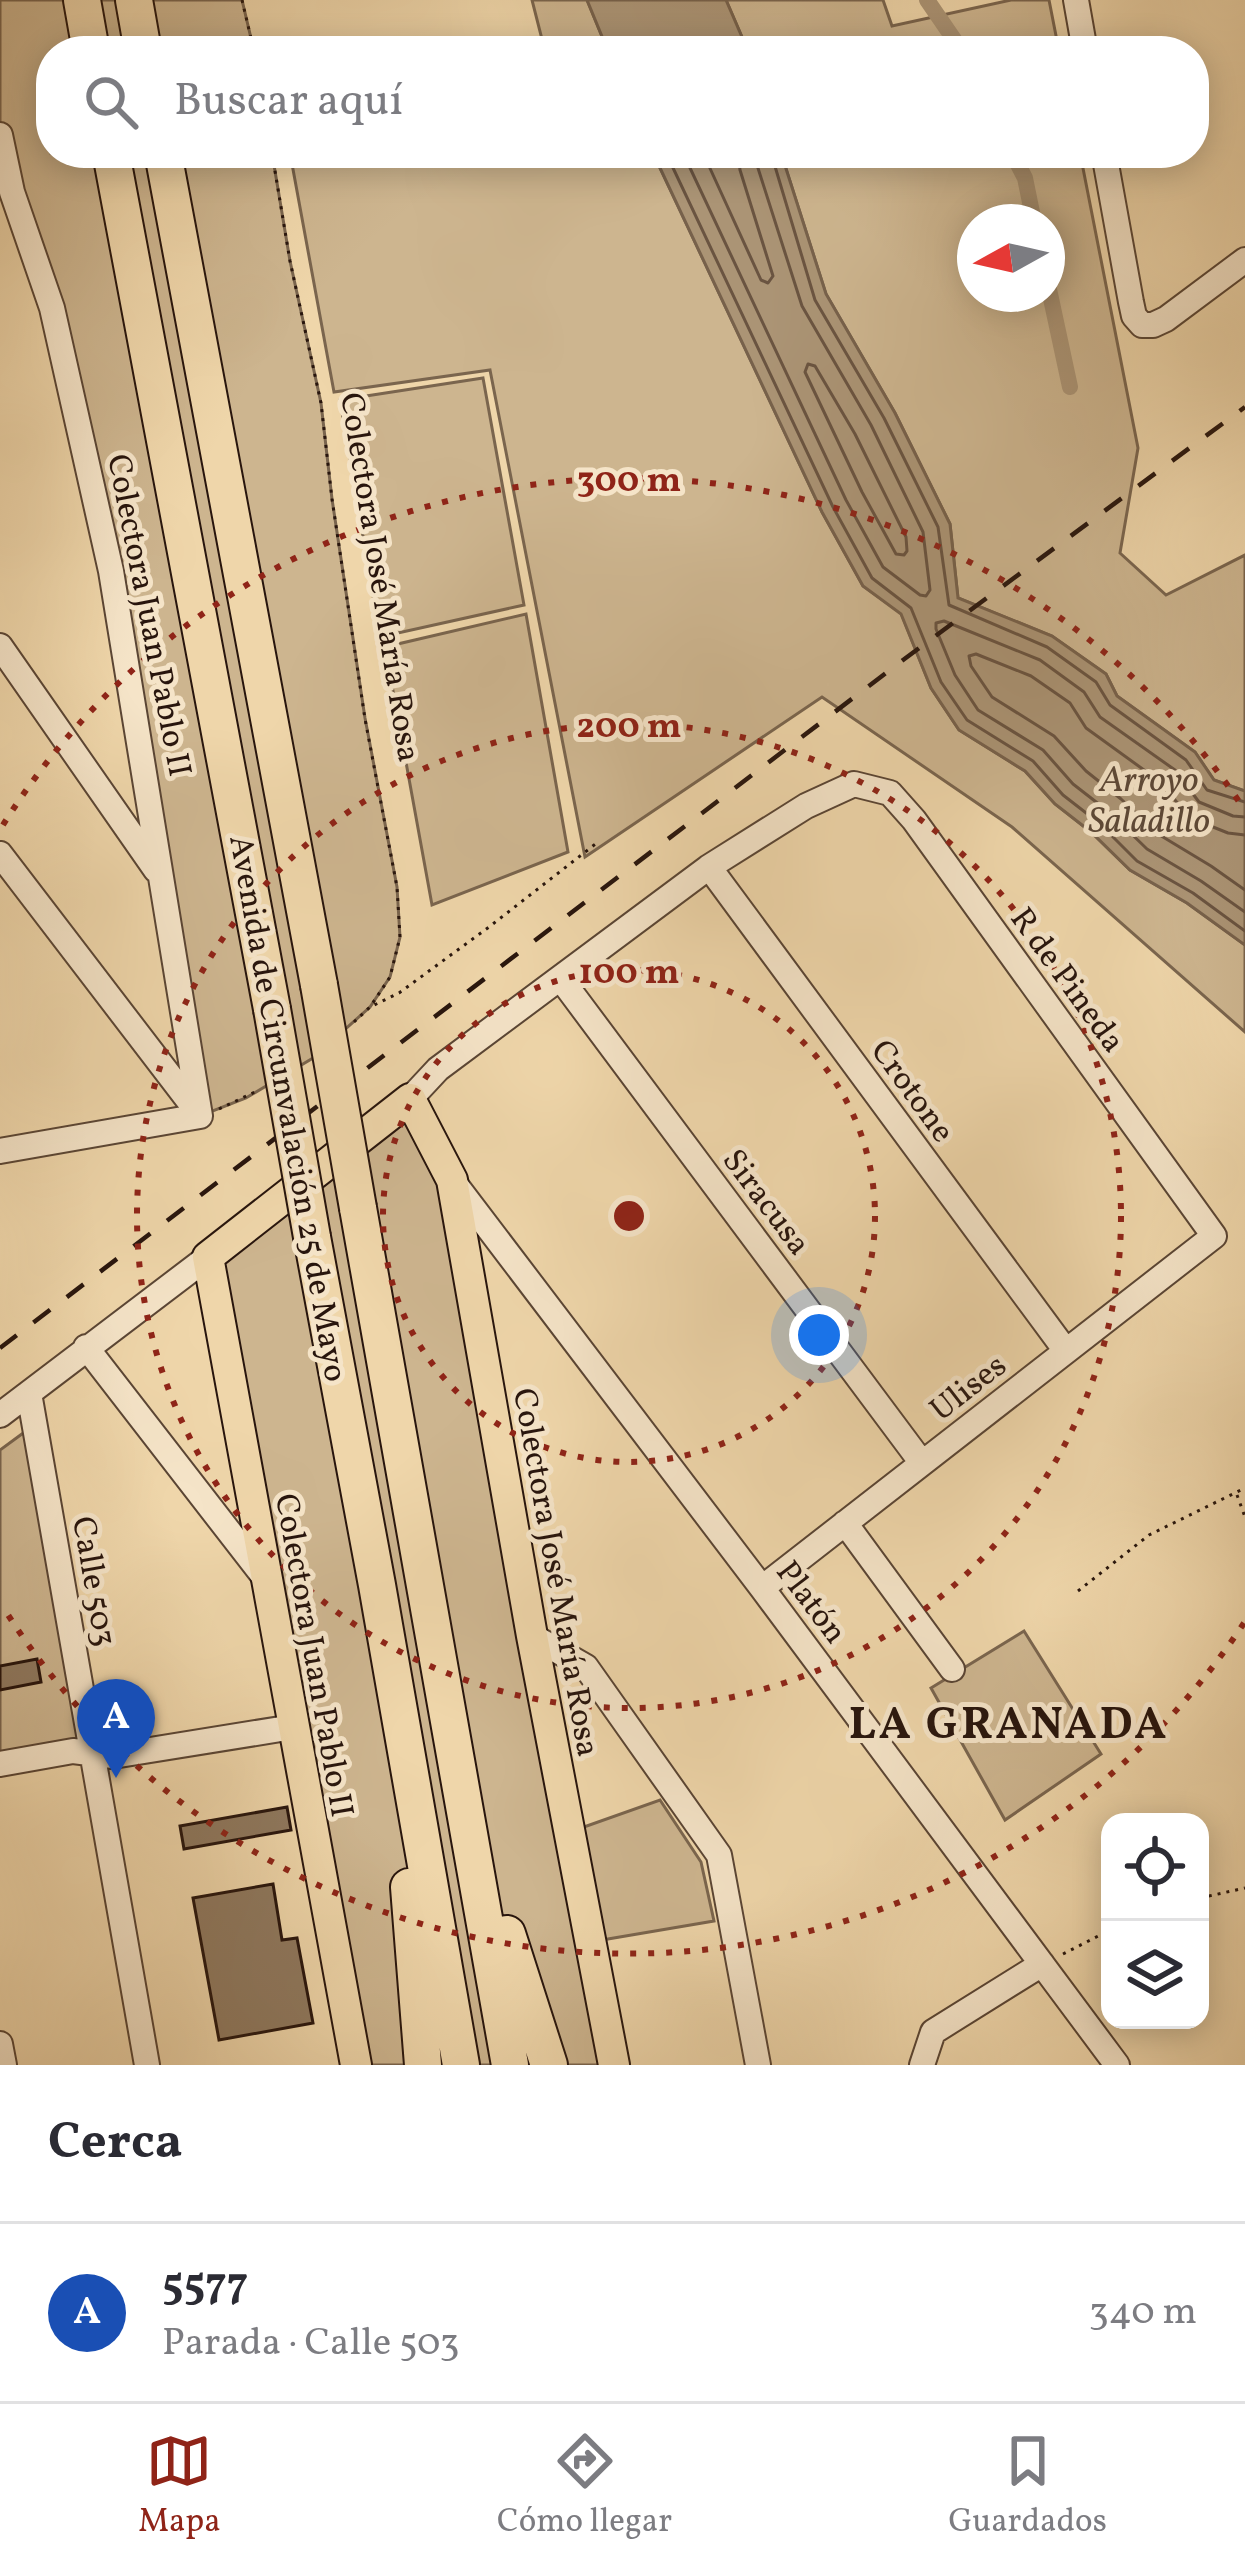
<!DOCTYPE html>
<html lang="es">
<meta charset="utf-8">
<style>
body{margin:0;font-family:Vollkorn,serif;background:#f2f2f3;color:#2b2b33}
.controls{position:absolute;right:36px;bottom:36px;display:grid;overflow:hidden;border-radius:24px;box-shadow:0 6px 30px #0003}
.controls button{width:108px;height:108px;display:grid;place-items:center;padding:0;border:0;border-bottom:3px solid #e1e1e2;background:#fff;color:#2b2b33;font:60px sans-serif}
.compass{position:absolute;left:957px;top:204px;width:108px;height:108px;border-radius:50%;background:#fff;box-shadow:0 6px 30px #0003;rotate:262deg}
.you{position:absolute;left:819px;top:1335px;width:42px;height:42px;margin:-30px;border:9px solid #fff;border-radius:50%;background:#1a73e8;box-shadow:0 0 0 18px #1a73e833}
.badge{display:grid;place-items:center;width:78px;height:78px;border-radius:50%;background:#8f2418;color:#fff;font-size:39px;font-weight:700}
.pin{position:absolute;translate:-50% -99px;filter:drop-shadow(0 3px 6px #0008)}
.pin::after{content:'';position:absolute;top:63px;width:42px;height:36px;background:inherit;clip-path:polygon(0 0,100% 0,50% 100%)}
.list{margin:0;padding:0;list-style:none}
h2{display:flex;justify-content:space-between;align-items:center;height:156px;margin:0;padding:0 48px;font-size:51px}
h2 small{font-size:39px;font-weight:400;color:#7c7c81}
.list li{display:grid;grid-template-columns:78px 1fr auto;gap:36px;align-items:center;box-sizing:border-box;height:180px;padding:0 48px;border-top:3px solid #e1e1e2}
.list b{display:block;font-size:45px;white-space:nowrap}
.list p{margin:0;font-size:39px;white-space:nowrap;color:#7c7c81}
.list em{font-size:39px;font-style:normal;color:#7c7c81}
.icon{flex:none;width:66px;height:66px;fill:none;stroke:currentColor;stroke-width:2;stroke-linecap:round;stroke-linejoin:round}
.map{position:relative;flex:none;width:1245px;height:2065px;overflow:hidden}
.search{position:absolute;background:#fff;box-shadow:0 6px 30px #0003;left:36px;right:36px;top:36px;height:132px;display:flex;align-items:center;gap:30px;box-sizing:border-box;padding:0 42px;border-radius:48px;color:#7c7c81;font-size:45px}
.sheet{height:336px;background:#fff}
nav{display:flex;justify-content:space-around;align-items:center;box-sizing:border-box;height:168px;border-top:3px solid #e1e1e2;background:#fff;font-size:33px;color:#7c7c81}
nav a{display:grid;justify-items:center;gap:6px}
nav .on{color:#8f2418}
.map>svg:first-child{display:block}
.green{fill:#cdb58f;stroke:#7a654e;stroke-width:3;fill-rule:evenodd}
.water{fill:#ab9475;stroke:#77614b;stroke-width:3}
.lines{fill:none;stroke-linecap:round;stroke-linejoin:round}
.shore{stroke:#6a5441;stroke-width:3}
.canal{stroke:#ab9475;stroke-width:16}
.building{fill:#8f795f;stroke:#28150d;stroke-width:3}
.minor-casing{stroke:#5a4534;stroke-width:28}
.major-casing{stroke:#28150d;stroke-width:34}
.highway-casing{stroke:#28150d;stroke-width:40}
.path{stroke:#28150d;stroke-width:3;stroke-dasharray:3 6;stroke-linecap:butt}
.minor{stroke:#f5e4c8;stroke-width:24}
.major{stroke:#efd6aa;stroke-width:30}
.highway{stroke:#efd6aa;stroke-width:36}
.rail{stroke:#28150d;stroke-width:4.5;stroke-dasharray:21 21;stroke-linecap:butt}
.highway-bridge-casing{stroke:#28150d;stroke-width:40;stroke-linecap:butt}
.highway-bridge{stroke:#efd6aa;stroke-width:36}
.ring{fill:none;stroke:#8f2418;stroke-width:6;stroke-dasharray:6 12}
.labels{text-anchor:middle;stroke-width:10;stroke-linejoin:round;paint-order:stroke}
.street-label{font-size:33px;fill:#28150d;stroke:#f5e4c8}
.water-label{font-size:36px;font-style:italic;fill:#5c4837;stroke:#f5e4c8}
.district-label{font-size:45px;font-weight:bold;letter-spacing:3px;fill:#28150d;stroke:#f5e4c8}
.centre{fill:#8f2418;stroke:#f5e4c8;stroke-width:6}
.ring-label{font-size:36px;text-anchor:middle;font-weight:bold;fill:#8f2418;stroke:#f5e4c8;stroke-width:10;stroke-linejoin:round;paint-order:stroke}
</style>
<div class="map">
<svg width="1245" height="2065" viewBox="0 0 1245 2065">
<rect width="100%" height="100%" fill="#efd6aa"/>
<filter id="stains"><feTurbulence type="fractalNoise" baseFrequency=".00167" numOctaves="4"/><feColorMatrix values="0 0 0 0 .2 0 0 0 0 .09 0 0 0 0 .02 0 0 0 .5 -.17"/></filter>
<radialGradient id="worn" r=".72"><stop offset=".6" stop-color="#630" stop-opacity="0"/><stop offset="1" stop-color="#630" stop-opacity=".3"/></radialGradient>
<path class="green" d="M0,0H242L254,51H51V153H272L290,261L321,403L332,499L365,718L397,887L400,937L390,977L370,1007L313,1058L246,1098L200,1116L111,571L0,135Z
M532,0H587L608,51H545Z
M726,0H883L892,26L1011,0H1049L1059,51H748Z
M290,153H653L822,512L863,586L901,613L931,688L959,730L1025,771L1055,804L1091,832L1130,870L1187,903L1245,945V1032L1012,827L822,697L585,857L490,370L334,392Z
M781,153H1080L1138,448L1120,553L1166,595L1245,555V791L1214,780L1195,752L1117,696L1106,674L1052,636L958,598L950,524L895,413L826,294ZM975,222H1047V294H975Z
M483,378L524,605L380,637L340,400Z
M526,614L568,852L432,905L385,647Z
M410,1099L452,1180L614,2065H356L208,1257Z
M26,1431L79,1733L76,1742L0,1755V1450Z
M1024,1631L1101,1754L1005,1820L931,1688Z
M660,1800L701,1862L714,1921L602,1940L581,1828Z"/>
<path class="water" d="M587,0H726L748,51H608Z
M653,153H781L826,294L895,413L950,524L958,598L1052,636L1106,674L1117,696L1195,752L1214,780L1245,791V945L1187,903L1130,870L1091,832L1055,804L1025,771L959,730L931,688L901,614L863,586L822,512Z"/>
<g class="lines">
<path class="shore" d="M666,153L833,507L872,578L911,608L941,682L967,720L1033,761L1063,795L1099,823L1137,861L1193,893L1245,931
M683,153L846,500L883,567L920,595L926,596L930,590L923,532L871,425L802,306L757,165L756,153
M703,153L761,280L768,283L773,276L740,170L738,153
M771,153L815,300L884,418L938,527L949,605L1047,647L1096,682L1110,705L1186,760L1207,790L1245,802
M808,364L815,366L855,434L906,537L907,551L904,555L896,554L862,492L805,372Z
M1245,817L1233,816L1199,802L1175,770L1100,717L1084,692L1040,660L944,621L936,623V629L955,675L978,710L1043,750L1073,784L1109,812L1147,849L1201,881L1245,912
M1245,835L1228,833L1188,817L1162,783L1086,728L1070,703L1031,676L976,654L969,656L971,666L992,697L1054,736L1086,771L1121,799L1158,834L1211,866L1245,890"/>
<path class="canal" d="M927,0L962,51
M1012,153L1025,178L1034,222
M1047,280L1070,387"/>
</g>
<path class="building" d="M37,1659L41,1682L0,1690V1666Z
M287,1807L291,1830L184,1849L180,1826Z
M273,1884L282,1940L297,1938L313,2023L219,2040L193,1898Z"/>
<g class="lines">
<defs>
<path id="minor" d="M1076,0L1085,51
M0,135L12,192L52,308L111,571L200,1116
M1104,153L1131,302L1134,316L1142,325H1153L1166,319L1245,260
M0,646L156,870
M0,854L199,1114
M709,867L1066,1351
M561,979L922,1463
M410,1099L438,1069L709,867L806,806L854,784L890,793L914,820L1214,1236L762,1588
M0,1151L200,1116
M455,1184L762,1588L1117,2065
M86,1347L265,1578
M29,1393L147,2065
M0,1415L208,1257
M845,1523L952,1669
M532,1636L586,1667L719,1855L758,2065
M0,1764L73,1751L113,1756L293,1727
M0,2044L4,2065
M922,2065L933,2032L1042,1964"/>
<path id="major" d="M356,2065L208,1257L410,1099L452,1180L532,1636L614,2065"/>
<path id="highway" d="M82,0L91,51
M134,0L143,51
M111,153L272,1009
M163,153L319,985
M358,1208L510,2065
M312,1237L377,1585L461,2065
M409,1887L423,2065
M507,1934L549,2065"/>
</defs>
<use href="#minor" class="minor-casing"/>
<use href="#major" class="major-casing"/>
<use href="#highway" class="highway-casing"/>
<path class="path" d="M242,0L254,51
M272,153L290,261L321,403L332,499L365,719L397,887L400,937L390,977L370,1007
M354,1022L370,1007L399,993L489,927L598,842
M219,1109L259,1090
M1237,1495L1245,1517
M1078,1591L1149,1535L1245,1488
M1200,1898L1245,1888
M1063,1954L1110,1930"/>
<use href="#minor" class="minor"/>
<use href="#major" class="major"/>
<use href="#highway" class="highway"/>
<path class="rail" d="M0,1348L899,663L1245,407"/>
<defs>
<path id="highway-bridge" d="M319,985L358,1208
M272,1009L312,1237"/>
</defs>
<use href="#highway-bridge" class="highway-bridge-casing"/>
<use href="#highway-bridge" class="highway-bridge"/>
</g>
<g class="ring">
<circle cx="629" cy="1216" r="246"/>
<circle cx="629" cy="1216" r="492"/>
<path d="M1244 1623A738 738 0 0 1 3 1607M3 825A738 738 0 0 1 1244 809"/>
</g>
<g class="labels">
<g class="street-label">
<text transform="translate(382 577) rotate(81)" y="12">Colectora José María Rosa</text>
<text transform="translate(151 615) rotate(79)" y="12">Colectora Juan Pablo II</text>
<text transform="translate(1069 979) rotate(54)" y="12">R de Pineda</text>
<text transform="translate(914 1090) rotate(54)" y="12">Crotone</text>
<text transform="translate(290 1108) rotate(80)" y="12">Avenida de Circunvalación 25 de Mayo</text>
<text transform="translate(768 1201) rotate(53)" y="12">Siracusa</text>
<text transform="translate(967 1386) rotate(-38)" y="12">Ulises</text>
<text transform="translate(558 1572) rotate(80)" y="12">Colectora José María Rosa</text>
<text transform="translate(96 1581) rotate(80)" y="12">Calle 503</text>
<text transform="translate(813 1601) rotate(53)" y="12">Platón</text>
<text transform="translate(316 1655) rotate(80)" y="12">Colectora Juan Pablo II</text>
</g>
<g class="water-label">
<text x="1149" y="791">Arroyo<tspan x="1149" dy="41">Saladillo</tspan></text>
</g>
<g class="district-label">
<text x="1009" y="1738">LA GRANADA</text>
</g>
</g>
<circle cx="629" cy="1216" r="18" class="centre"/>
<g class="ring-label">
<text x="629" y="491">300 m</text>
<text x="629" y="737">200 m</text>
<text x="629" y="983">100 m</text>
</g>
<rect width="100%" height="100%" filter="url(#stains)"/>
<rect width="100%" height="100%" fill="url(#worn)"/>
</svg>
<div class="controls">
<button><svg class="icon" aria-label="locate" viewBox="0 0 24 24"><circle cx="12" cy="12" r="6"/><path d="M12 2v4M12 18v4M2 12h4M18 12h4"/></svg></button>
<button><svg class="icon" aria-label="layers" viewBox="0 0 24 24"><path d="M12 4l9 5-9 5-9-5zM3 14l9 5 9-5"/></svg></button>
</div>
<svg class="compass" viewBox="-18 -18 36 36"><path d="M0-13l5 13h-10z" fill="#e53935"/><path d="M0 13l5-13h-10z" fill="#7c7c81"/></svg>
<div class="you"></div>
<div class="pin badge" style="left:116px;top:1778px;background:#1a4fb4">A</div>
<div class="search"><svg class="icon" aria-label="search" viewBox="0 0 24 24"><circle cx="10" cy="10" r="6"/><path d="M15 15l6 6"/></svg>Buscar aquí</div>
</div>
<section class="sheet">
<h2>Cerca<small></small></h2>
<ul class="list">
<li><span class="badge" style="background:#1a4fb4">A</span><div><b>5577</b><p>Parada · Calle 503</p></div><em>340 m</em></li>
</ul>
</section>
<nav>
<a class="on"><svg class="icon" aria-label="map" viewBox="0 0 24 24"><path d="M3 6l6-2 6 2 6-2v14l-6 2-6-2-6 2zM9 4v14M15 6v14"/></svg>Mapa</a>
<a><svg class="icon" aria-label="directions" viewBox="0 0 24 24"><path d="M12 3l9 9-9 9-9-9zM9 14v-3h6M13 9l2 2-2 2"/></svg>Cómo llegar</a>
<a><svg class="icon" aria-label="saved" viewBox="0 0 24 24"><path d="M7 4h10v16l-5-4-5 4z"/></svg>Guardados</a>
</nav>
